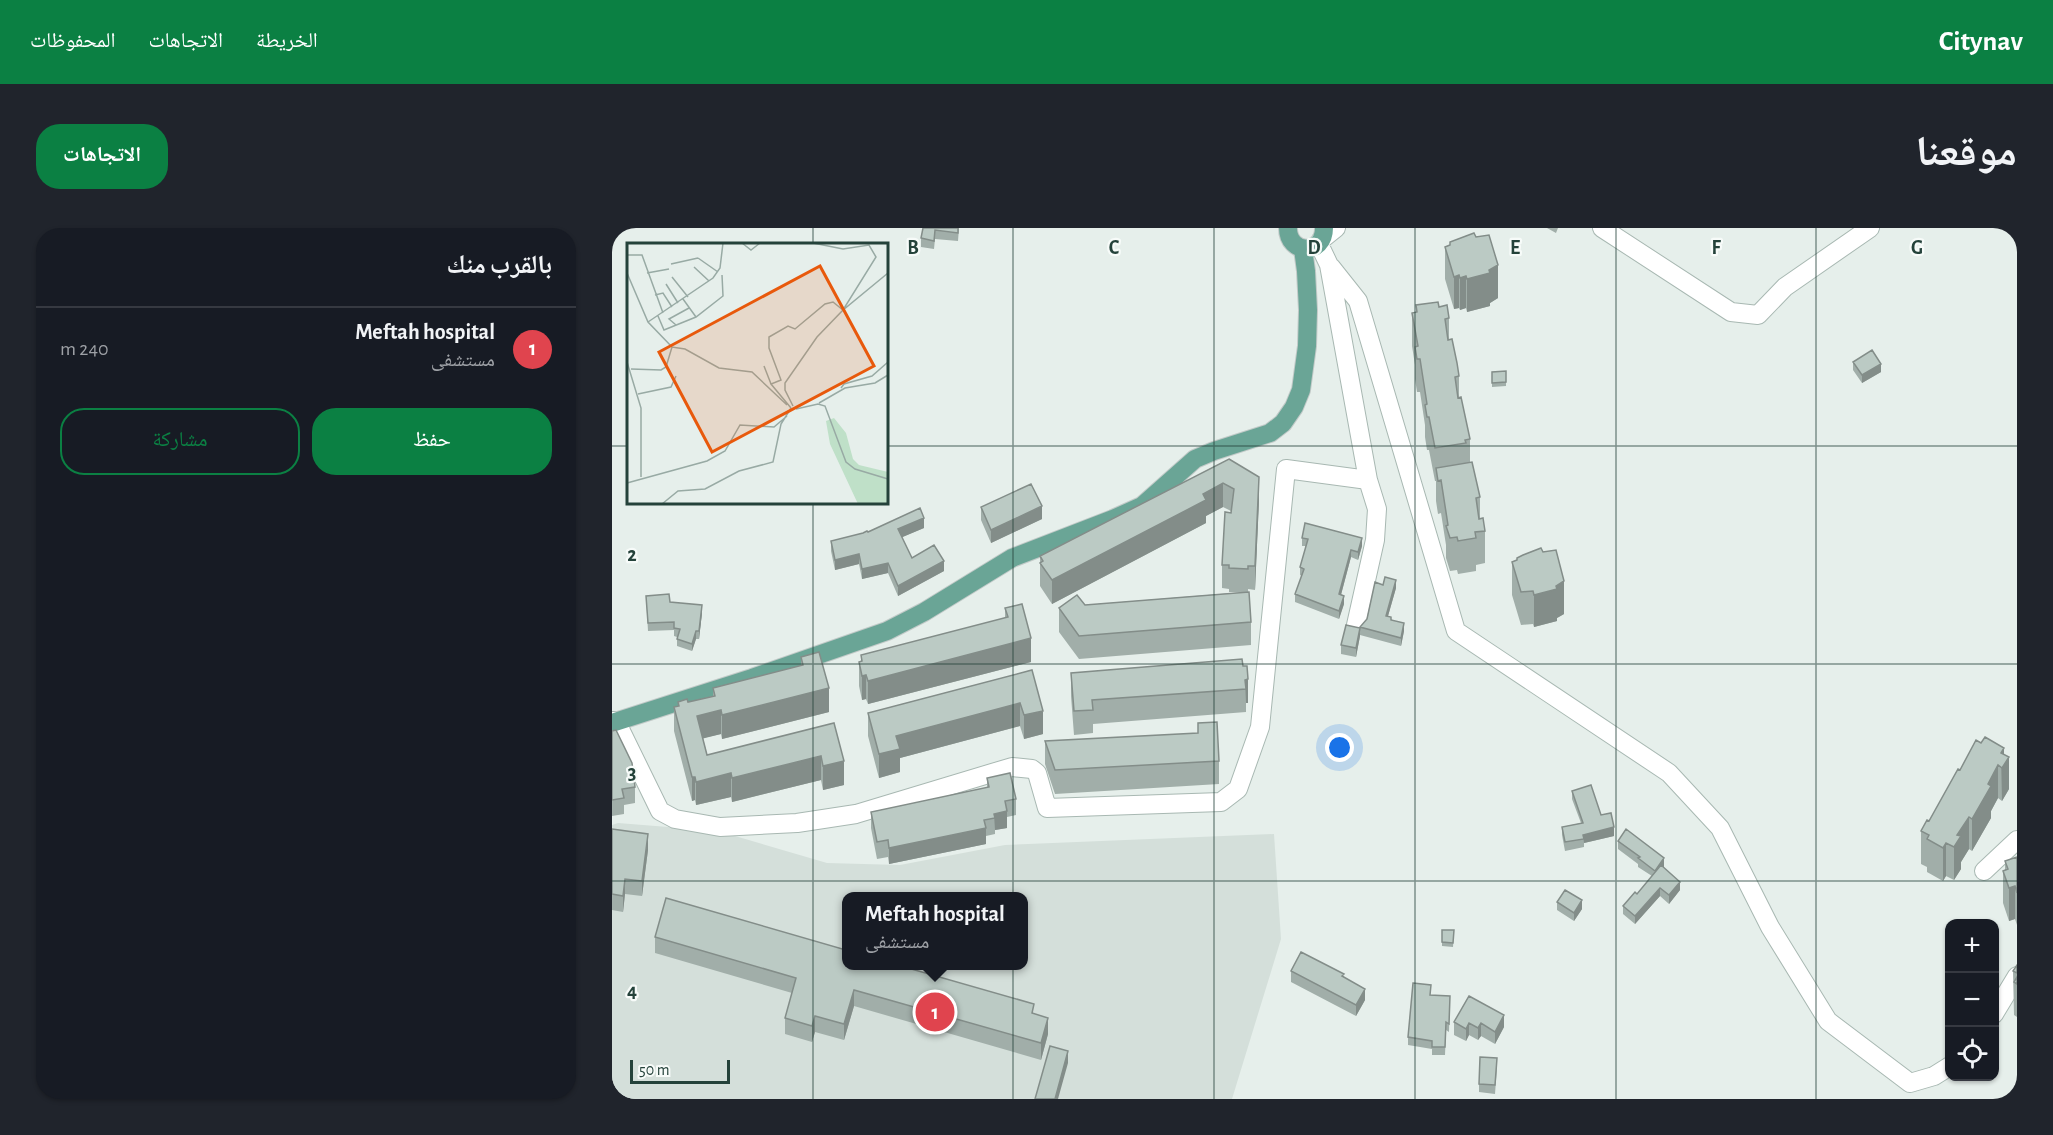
<!DOCTYPE html>
<html lang="ar">
<meta charset="utf-8">
<style>
body{margin:0;font-family:"Alegreya Sans","Noto Naskh Arabic",sans-serif;background:#20242c;color:#f1f3f6;direction:rtl}
.controls{position:absolute;right:18px;bottom:18px;display:grid;overflow:hidden;border-radius:12px;box-shadow:0 2px 4px #0004}
.controls button{width:54px;height:54px;display:grid;place-items:center;padding:0;border:0;border-bottom:2px solid #363941;background:#171b24;color:#f1f3f6;font:30px sans-serif}
.scale{position:absolute;left:18px;bottom:15px;width:100px;box-sizing:border-box;padding-left:6px;border:3px solid #24423a;border-top:0;font-size:16px;line-height:21px;white-space:nowrap;color:#24423a;-webkit-text-stroke:4px #f7fbf9;paint-order:stroke}
.you{position:absolute;left:728px;top:520px;width:21px;height:21px;margin:-15px;border:4px solid #fff;border-radius:50%;background:#1a73e8;box-shadow:0 0 0 9px #1a73e833}
.badge{display:grid;place-items:center;width:39px;height:39px;border-radius:50%;background:#0b8043;color:#fff;font-size:20px;font-weight:700}
.pin{position:absolute;translate:-50% -50%;border:3px solid #fff;box-shadow:0 2px 6px #0006}
.popup{position:absolute;left:230px;top:664px;width:186px;height:78px;box-sizing:border-box;display:grid;place-content:center;border-radius:12px;background:#171b24;filter:drop-shadow(0 2px 4px #0005);font-size:20px;white-space:nowrap;color:#9ea1a6}
.popup b{font-size:22px;color:#f1f3f6}
.popup::after{content:'';position:absolute;left:50%;top:100%;margin-left:-12px;border:12px solid transparent;border-top-color:#171b24}
.list{margin:0;padding:0;list-style:none}
h2{display:flex;justify-content:space-between;align-items:center;height:78px;margin:0;padding:0 24px;font-size:26px}
h2 small{font-size:20px;font-weight:400;color:#9ea1a6}
.list li{display:grid;grid-template-columns:39px 1fr auto;gap:18px;align-items:center;box-sizing:border-box;height:84px;padding:0 24px;border-top:2px solid #363941}
.list b{display:block;font-size:22px;white-space:nowrap}
.list p{margin:0;font-size:20px;white-space:nowrap;color:#9ea1a6}
.list em{font-size:20px;font-style:normal;color:#9ea1a6}
.actions{display:flex;gap:12px;padding:18px 24px}
.actions a{flex:1;padding:14px 0;border:2px solid #0b8043;border-radius:24px;text-align:center;font-size:21px;color:#0b8043}
.actions .main{background:#0b8043;color:#fff}
.icon{flex:none;width:33px;height:33px;fill:none;stroke:currentColor;stroke-width:2;stroke-linecap:round;stroke-linejoin:round}
.map{position:relative;flex:none;width:1405px;height:871px;overflow:hidden;direction:ltr;border-radius:24px}
header{display:flex;align-items:center;gap:36px;box-sizing:border-box;height:84px;padding:0 30px;background:#0b8043;color:#fff}
header strong{font-size:28px}
nav{display:flex;gap:33px;margin-inline-start:auto;font-size:21px}
.intro{display:flex;align-items:center;justify-content:space-between;box-sizing:border-box;height:144px;padding:0 36px}
h1{margin:0;font-size:42px}
.button{padding:15px 27px;border-radius:24px;background:#0b8043;color:#fff;font-size:21px;font-weight:700}
main{display:flex;gap:36px;padding:0 36px}
aside{flex:1;background:#171b24;border-radius:24px;box-shadow:0 2px 4px #0004}
.map>svg:first-child{display:block}
.built{fill:#d4dfda;fill-rule:evenodd}
.lines{fill:none;stroke-linecap:round;stroke-linejoin:round}
.minor-casing{stroke:#a8b8b2;stroke-width:20}
.major-casing{stroke:#c2cac8;stroke-width:20}
.minor{stroke:#fff;stroke-width:18}
.major{stroke:#6aa596;stroke-width:18}
.wall{fill:#a1aea9}
.shaded-wall{fill:#838d89}
.building{fill:#bbcac4;stroke:#838d89;stroke-width:1.5}
.grid{fill:none;stroke:#24423a;stroke-width:1.5;stroke-opacity:0.55}
.inset-road{fill:none;stroke:#98aaa4;stroke-width:1.5}
.view{fill:#e8590c;fill-opacity:0.15;stroke:#e8590c;stroke-width:3}
.inset-edge{fill:none;stroke:#24423a;stroke-width:3}
.grid-label{font-size:20px;text-anchor:middle;font-weight:bold;fill:#24423a;stroke:#f7fbf9;stroke-width:4.5;stroke-linejoin:round;paint-order:stroke}
</style>
<header>
<strong>Citynav</strong>
<nav><a>الخريطة</a><a>الاتجاهات</a><a>المحفوظات</a></nav>
</header>
<div class="intro"><h1>موقعنا</h1><a class="button">الاتجاهات</a></div>
<main>
<div class="map">
<svg width="1405" height="871" viewBox="0 0 1405 871">
<rect width="100%" height="100%" fill="#e6efeb"/>
<path class="built" d="M6,595L106,603L215,635L288,637L393,617L662,606L669,711L620,871H0V597ZM234,668H412V738H234Z"/>
<g class="lines">
<defs>
<path id="minor" d="M990,0L1119,84L1146,87L1173,59L1258,0
M709,12L724,0
M719,39L746,73L844,403L1057,545L1108,600L1158,699L1216,793L1298,855L1322,848L1338,838
M744,397L763,312L765,281L756,252
M0,493H4L48,583L63,591L108,599L185,595L244,586L400,539L420,541L425,545L435,580L609,574L626,561L648,499L674,241L756,252L717,37L707,16
M1372,643L1405,612
M1382,786L1405,748"/>
<path id="major" d="M676,0C676,27 712,28 712,0
M0,495L140,450L275,403L312,384L400,330L501,291L530,278L583,231L602,223L658,205L671,195L682,179L689,162L695,118L696,82L694,43L691,21"/>
</defs>
<use href="#minor" class="minor-casing"/>
<use href="#major" class="major-casing"/>
<use href="#minor" class="minor"/>
<use href="#major" class="major"/>
</g>
<path class="wall" d="M311,0H347L346,13L323,11L322,21L309,19V10Z
M935,0H946L944,5Z
M838,14L886,70L878,75V78L855,84L854,80L848,82L847,80L842,81L833,51V19L838,17Z
M804,77L827,79L837,90V111L847,148V170L858,211V234L868,269V290L873,303V335L864,337V343L846,346L845,342L838,343L834,330V317L829,285L826,286L824,273V253H823L817,222H815L813,209V197L808,164H805L803,151V137L800,118V85L804,84Z
M1241,134L1269,144L1250,155L1241,142Z
M894,143V158L880,159V144Z
M617,231L647,272L643,362L636,361L639,394V417L467,431L447,404V380L473,377L632,364H617V361L610,360V337L619,283L611,279L594,288V295L440,376L428,358V328Z
M369,279L430,291L379,315L369,292Z
M312,300L290,309L300,330L332,343L286,368L276,345L250,351L247,336L223,342L219,323V313L256,304Z
M690,310L750,318L746,332L739,329L729,367L732,376L727,391L683,374V366L690,348L688,347V339L694,318H690Z
M905,330L952,386L945,390V393L922,399L921,396L909,397L900,367V334L905,332Z
M771,357L784,360L776,388L792,403L789,418L748,407V399L755,391Z
M34,368L58,374L90,385L87,411H84L80,423L65,418V409L62,408V402L36,403Z
M393,380L419,434L256,476L254,471L250,472L247,458V434L249,433V427L393,390Z
M748,408L744,429L729,426V417Z
M189,429L217,484L110,511L109,506L91,510L95,527L222,495L232,557L211,562L209,552L120,574L119,569L84,577L83,572L80,573L62,503V479L66,478V474H76L101,468V460L189,438Z
M630,431L636,475H634V484L481,496V505L462,507L459,468V445Z
M420,442L431,506L412,511L408,498L288,530V544L267,550L256,508V485Z
M0,503L23,559V575L12,577V586L0,588Z
M433,513L607,533V556L443,566L433,536Z
M1392,526L1397,561L1390,573L1386,570L1379,583V590L1360,623L1357,621L1349,634V641L1342,652L1334,648L1331,653L1315,644V639L1309,636V603L1317,593L1348,542Z
M375,550L404,571V587L395,589V600L383,602V606L374,608V616L277,636L276,629L265,631L259,600V584L375,560Z
M960,563L989,587L1002,608L972,615V619L953,623L950,607V599L969,595L960,571Z
M0,601L36,622L30,668L13,666L11,684L0,682Z
M1006,613L1052,639L1051,640L1068,662L1057,676L1048,668L1023,696L1011,686V678L1025,666L1040,648L1026,639V636L1006,621Z
M1405,629V697L1403,691L1397,693L1391,675V643L1393,642V633Z
M945,674L970,681L962,693L945,682Z
M830,702H842L841,719L830,718Z
M43,709L422,786L436,806L429,832L242,778L232,812L203,804L200,814L173,806V790L180,765L43,725Z
M1405,737V789L1402,787L1401,743Z
M679,743L732,749L753,772L744,788L679,754Z
M819,767L838,768L837,804L834,802L833,827H820V821L796,817V809Z
M857,768L892,799L883,816L869,808L866,812L857,807L854,813L842,807V794Z
M885,839L883,866L867,864V856Z"/>
<path class="shaded-wall" d="M886,37V70L878,75V78L855,84V51L877,42Z
M847,47V80L842,81V49Z
M854,48V80L848,82V50Z
M1269,136V144L1250,155V147Z
M647,249V272L643,362V338Z
M611,255V279L594,288V295L440,376V352L591,266Z
M430,278V291L379,315V302Z
M312,290V300L286,311V301Z
M750,310V318L746,332V324Z
M739,322V329L727,374V366Z
M247,326V336L223,342V332Z
M332,333V343L286,368V358Z
M276,335V345L250,351V341Z
M784,352V360L774,395V388Z
M952,353V386L945,390V393L922,399V367L944,358Z
M732,368V376L727,391V383Z
M90,377V385L87,411V403Z
M792,395V403L789,418V410Z
M748,400V408L744,429V420Z
M84,403V411L80,423V416Z
M419,410V434L256,476V453Z
M254,447V471L250,472V448Z
M636,451V475H634L633,452Z
M217,460V484L110,511V487Z
M408,475V498L288,530V544L267,550V526L284,508Z
M109,482V506L85,512V488Z
M431,483V506L412,511V487Z
M1392,520V537L1397,529V561L1390,573L1389,525Z
M209,528V552L120,574V550Z
M232,533V557L211,562V538Z
M1386,537V570L1379,583V590L1360,623V591L1376,556Z
M119,545V569L84,577V554Z
M80,549H83V572L80,573Z
M395,583V600L383,602L382,586Z
M1357,589V621L1349,634V641L1342,652V619L1345,607Z
M1002,599V608L972,615L971,607Z
M374,600V616L277,636V620Z
M36,606V622L30,668V653Z
M1334,615V648L1331,653V620Z
M1052,630V639L1043,651V643Z
M13,651V666L11,684V668Z
M1068,654V662L1057,676V667Z
M1403,658V691L1397,693V660Z
M1048,660V668L1023,696V688Z
M970,672V681L962,693V685Z
M753,761V772L744,788V777Z
M242,762V778L232,812V796Z
M892,787V799L883,816V804Z
M203,788V804L200,814V798Z
M436,790V806L429,832V815Z
M857,795V807L854,813V801Z
M869,795V808L866,812V800Z
M456,823V835L446,871H443Z"/>
<path class="building" d="M311,0H346V5L323,2L322,13L309,10Z
M862,5L864,9L877,7L886,37L877,42L878,45L855,51L854,48L848,50L847,47L842,49L833,19L838,17V14Z
M826,74L827,79L835,77L837,90L833,91L836,112L840,111L845,135L847,148L843,149L846,170L849,169L858,211L853,212L854,215L823,220L817,189H815L813,177L815,176L808,131H805L803,119L806,118L800,85L805,84L804,77Z
M1260,122L1269,136L1250,147L1241,134Z
M894,143V154L880,155V144Z
M617,231L647,249L643,338H636V341L617,340V337H610L613,284L619,285L622,261L611,255L591,266L594,272L440,352L428,335L431,333L428,328Z
M860,234L868,269L864,270L867,291L871,290L873,303L863,304L864,310L846,313L845,309L838,310L834,298L836,297L829,252L826,253L824,240Z
M419,256L430,278L379,302L369,279Z
M308,280L312,290L286,301L300,330L322,317L332,333L286,358L276,335L250,341L247,326L223,332L219,313L251,305L255,303L256,304Z
M693,295L750,310L746,324L739,322L727,366L732,368L727,383L683,366L692,341L688,339L696,311L690,310Z
M929,320L931,324L944,322L952,353L944,358L945,361L922,367L921,363L909,364L900,334L905,332V330L911,327Z
M773,349L784,352L774,388L779,389V392L792,395L789,410L748,399L755,391L763,354L771,357Z
M637,364L639,394L467,408L447,380L465,367L473,377Z
M57,366L58,374L90,377L87,403H84L80,416L65,411L68,401L62,400V394L36,395L34,368Z
M410,376L419,410L256,453L254,447L250,448L247,434L250,433L249,427L396,389L393,380Z
M734,397L748,400L744,420L729,417Z
M207,424L217,460L110,487L109,482L85,488L95,527L222,495L232,533L211,538L209,528L120,550L119,545L84,554L83,549H80L62,479L67,478L66,474L75,471L76,474L103,468L101,460L191,437L189,429Z
M630,431L631,438H635L636,451L633,452L634,461L480,472L481,482L462,483L459,445Z
M420,442L431,483L412,487L408,475L284,508L288,521L267,526L256,485Z
M605,494L607,533L443,542L433,513L586,505V495Z
M4,502L20,535L23,559L10,561L12,570L0,572V503Z
M1373,509L1392,520L1389,525L1397,529L1390,540L1386,537L1376,556L1379,558L1360,591L1357,589L1345,607L1349,608L1342,619L1334,615L1331,620L1315,611L1317,607L1309,603L1315,592L1317,593L1346,541L1348,542L1364,512L1369,515Z
M398,545L404,571L393,573L395,583L382,586L383,590L372,592L374,600L277,620L276,612L265,614L259,584L377,559L375,550Z
M979,557L989,587L999,585L1002,599L971,607L972,611L953,614L950,599L971,595L960,563Z
M0,601L36,606L30,653L13,651L11,668L0,666Z
M1014,601L1052,630L1043,643L1026,630L1028,629L1006,613Z
M1405,629V665L1403,658L1397,660L1391,643L1396,641L1393,633Z
M1049,637L1068,654L1057,667L1048,660L1023,688L1011,678L1023,664L1025,666Z
M953,662L970,672L962,685L945,674Z
M54,670L234,722V738H289L422,776L420,785L436,790L429,815L242,762L232,796L203,788L200,798L173,790L184,750L43,709Z
M830,702H842L841,715L830,714Z
M689,724L732,746L730,748L753,761L744,777L679,743Z
M1405,737V745L1401,743Z
M1405,749V756L1402,754Z
M801,755L819,757L818,767L838,768L837,796L834,794L833,819H820V813L796,809Z
M857,768L892,787L883,804L869,795L866,800L857,795L854,801L842,794Z
M438,818L456,823L443,871H423Z
M868,829L885,830L883,857L867,856Z"/>
<path class="grid" d="M201,0V16M401,0V871M602,0V871M803,0V871M1004,0V871M1204,0V871M0,218H16M274,218H1405M201,274V871M0,436H1405M0,653H1405"/>
<g transform="translate(15 15)">
<rect width="261" height="261" fill="#e6efeb"/>
<path d="M207,175L219,190L226,216L232,222L261,229V261H231L203,201L199,178Z" fill="#bfe0c8"/>
<path class="inset-road" d="M115,0L124,7L133,0M0,12H15L36,70M71,15L91,29M44,21L71,15M67,24L82,38M0,30L21,79L45,104M20,30L42,26M45,34L61,54M39,41L51,60M28,52L36,50L45,64M56,56L69,74M31,73L37,87L69,74L96,53L95,32M21,79L86,35L93,25L96,0M49,82L42,76L62,65M0,119L14,165V234M137,123L144,141M4,126L34,127L39,124L45,104L58,106L92,125L125,129L160,162M214,145L217,141L245,133L261,119M11,151L44,144L49,133M192,160L218,145L248,140L261,132M166,163L158,147V140L190,94L216,67L249,14L242,2L216,6L186,0M164,165L144,141L154,137L142,105V94L161,83L168,86L198,61L206,59L216,67L261,30M169,166L191,161L198,163L219,219L228,226L261,236M0,240L80,218L98,208L113,182L147,184L160,173M35,261L51,248L78,246L112,228L146,219L154,181L164,165"/>
<path class="view" d="M193,23L247,123L85,209L32,109Z"/>
<rect width="261" height="261" class="inset-edge"/>
</g>
<g class="grid-label">
<text x="301" y="26">B</text>
<text x="502" y="26">C</text>
<text x="702" y="26">D</text>
<text x="903" y="26">E</text>
<text x="1104" y="26">F</text>
<text x="1305" y="26">G</text>
<text x="20" y="333">2</text>
<text x="20" y="551">3</text>
<text x="20" y="769">4</text>
</g>
</svg>
<div class="controls">
<button>+</button>
<button>−</button>
<button><svg class="icon" aria-label="locate" viewBox="0 0 24 24"><circle cx="12" cy="12" r="6"/><path d="M12 2v4M12 18v4M2 12h4M18 12h4"/></svg></button>
</div>
<div class="scale">50 m</div>
<div class="you"></div>
<div class="pin badge" style="left:323px;top:784px;background:#e0444e">1</div>
<div class="popup"><b>Meftah hospital</b>مستشفى</div>
</div>
<aside>
<h2>بالقرب منك<small></small></h2>
<ul class="list">
<li><span class="badge" style="background:#e0444e">1</span><div><b>Meftah hospital</b><p>مستشفى</p></div><em>240 m</em></li>
</ul>
<div class="actions"><a class="main">حفظ</a><a>مشاركة</a></div>
</aside>
</main>
